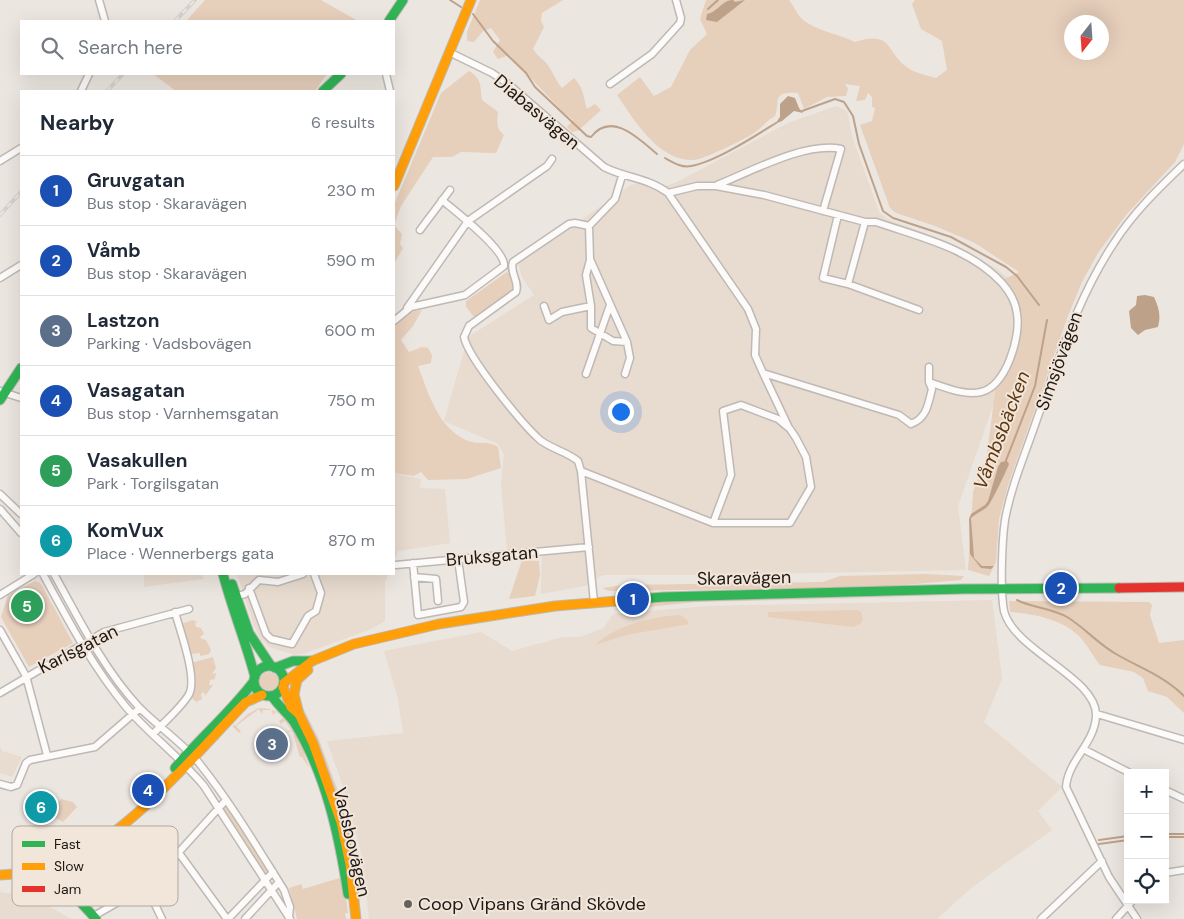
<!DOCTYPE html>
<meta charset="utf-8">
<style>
body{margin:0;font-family:"DM Sans",sans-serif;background:#f6f6f7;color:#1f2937}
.controls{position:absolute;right:15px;bottom:15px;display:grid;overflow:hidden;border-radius:0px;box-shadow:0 5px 20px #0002}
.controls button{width:45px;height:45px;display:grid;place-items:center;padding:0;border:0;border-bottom:1px solid #e0e1e3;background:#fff;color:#1f2937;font:25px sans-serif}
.compass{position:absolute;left:1064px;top:15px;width:45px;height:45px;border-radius:50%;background:#fff;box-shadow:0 5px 20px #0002;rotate:197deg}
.you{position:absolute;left:620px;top:411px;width:18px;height:18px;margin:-12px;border:4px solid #fff;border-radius:50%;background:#1a73e8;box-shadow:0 0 0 8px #1a73e833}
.badge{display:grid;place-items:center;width:32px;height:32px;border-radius:50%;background:#65615c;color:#fff;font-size:16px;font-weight:700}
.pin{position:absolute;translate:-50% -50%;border:2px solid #fff;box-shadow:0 1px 5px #0006}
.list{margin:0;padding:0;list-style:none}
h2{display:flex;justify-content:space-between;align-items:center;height:65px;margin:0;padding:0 20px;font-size:21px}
h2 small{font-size:16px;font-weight:400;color:#747a83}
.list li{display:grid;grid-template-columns:32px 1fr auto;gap:15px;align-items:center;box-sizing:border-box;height:70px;padding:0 20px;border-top:1px solid #e0e1e3}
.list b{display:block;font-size:19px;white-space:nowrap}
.list p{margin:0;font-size:16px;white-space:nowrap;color:#747a83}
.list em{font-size:16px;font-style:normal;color:#747a83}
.icon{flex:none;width:28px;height:28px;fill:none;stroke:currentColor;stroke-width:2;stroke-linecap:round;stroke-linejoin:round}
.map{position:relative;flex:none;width:1184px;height:919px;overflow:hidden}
.search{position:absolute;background:#fff;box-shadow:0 5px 20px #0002;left:20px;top:20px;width:375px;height:55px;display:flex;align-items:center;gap:12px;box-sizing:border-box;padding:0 18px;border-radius:0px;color:#747a83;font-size:19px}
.panel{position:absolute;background:#fff;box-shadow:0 5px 20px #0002;left:20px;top:90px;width:375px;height:485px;border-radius:0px}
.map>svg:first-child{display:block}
.built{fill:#e8dbcf}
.green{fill:#e6cfbb;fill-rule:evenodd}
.water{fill:#bea189}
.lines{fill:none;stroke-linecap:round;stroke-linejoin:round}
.stream{stroke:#bea189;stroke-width:2}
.street-casing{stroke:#beb9b5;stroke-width:9}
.fast-casing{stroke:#beb9b5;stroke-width:11}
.slow-casing{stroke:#beb9b5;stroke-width:11}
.jam-casing{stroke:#beb9b5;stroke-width:11}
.street{stroke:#fcfbfa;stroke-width:6}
.fast{stroke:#30b455;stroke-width:9}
.slow{stroke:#ff9f0a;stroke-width:9}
.jam{stroke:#e5322d;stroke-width:9}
.rail-casing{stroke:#d4d2d1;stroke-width:4}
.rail{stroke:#f2e5da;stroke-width:2;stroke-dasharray:5.5;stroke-linecap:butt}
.poi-dot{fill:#65615c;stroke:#f2e5da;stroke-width:2}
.labels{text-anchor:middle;stroke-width:4;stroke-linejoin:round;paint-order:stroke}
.street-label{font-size:18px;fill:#1d1915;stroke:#f2e5da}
.poi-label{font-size:18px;fill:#1d1915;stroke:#f2e5da;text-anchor:start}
.water-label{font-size:19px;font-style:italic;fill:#5e370f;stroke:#f2e5da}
.key{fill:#f2e5da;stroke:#b2a89f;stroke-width:1}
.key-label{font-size:14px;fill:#1d1915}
</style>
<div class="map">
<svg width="1184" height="919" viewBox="0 0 1184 919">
<rect width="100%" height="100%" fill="#ece6e0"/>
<path class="built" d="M836,106L847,111L852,136L879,212L887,219L941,239L997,269L1014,283L1034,312L1007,393L994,403L958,506L966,570L718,575H603L585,586L541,594L542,548L507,551L501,484L504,454L498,444L444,421L468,337L534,295L522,277L518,264L631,185L639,183L660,192L665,186L675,183L788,123Z
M394,473L421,479L420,488L445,489L450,543L398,551L394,562Z
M144,574H201L204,579L144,587Z
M237,574H389L385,582V621L371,629L306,653L295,655L269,647L260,638L253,623Z
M992,600L1002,679L984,722L1062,787L1038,811L1052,830L971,888L937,919H369L362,857L347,798L327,741L403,733L398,699L384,651L481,632L512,651L563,637H580L604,628L613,614L709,606Z
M0,746L2,751L22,757L12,777L0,773Z
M0,892L32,896L71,919H0Z"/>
<path class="green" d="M205,0H321L358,21H186Z
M480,0H563L542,13L541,21L544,27L533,49C538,57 545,60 549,67C554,74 556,81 562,88L574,78C584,88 583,97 587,109L595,104L601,110L579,130L572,132L567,127L573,120L562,111L509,55L498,59L493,52L500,40L491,28L483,31L474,42L467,41V32Z
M706,0H789C793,5 796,12 800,17C812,30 839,34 855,42C896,29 884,56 913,71C920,74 929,76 936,78L947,70L942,41L921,29L912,4L915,0H1184V144L1175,162L1126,215L1098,253L1082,282L1068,316L1008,485L999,519L996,562L989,576L968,570L973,492L987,454L996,385L1008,372L1018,342L1021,313L1014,296L1002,280L1019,272L975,243L935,226L896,213L890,208L860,125L872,121L875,108L872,107V97L868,93L865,100L856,101L860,86L845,84L848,89L846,96L827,97L804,109L798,93C770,91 781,101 775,116C766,121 762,128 754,133C743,140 705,159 694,160C659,162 634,120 617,95L640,77L654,96L671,87L690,50L707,34L700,19ZM1072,22H1102V52H1072Z
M469,71C482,78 480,87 482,100L498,112C497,122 496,129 504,135L496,153L461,152L452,157H433L401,206L394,225L402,234L400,244L403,248L394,264V205L441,93Z
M153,74H327L315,91H176Z
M507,272L512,277L513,292L474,317L466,307V301Z
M422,310L413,326L401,340L409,352L422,347L428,348L432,355L431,363L418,366C429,395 438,428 468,441C479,445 488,440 498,447L501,468L467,479L428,480L421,472L414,476L394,473V324L409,312Z
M522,560L539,561L540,575L535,596L509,599Z
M925,574L964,576L961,580L881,587L609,591L602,588L623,585L823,582L840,576Z
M35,581L40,583L43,587L73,643L29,667L1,617L8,595Z
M990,595L696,602L639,608V606L658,602Z
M1009,601L1149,602L1152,605L1150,615L1159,643L1184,640V713L1167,697L1148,691L1143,678L1134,672L1100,665C1093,656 1087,644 1079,636C1061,619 1034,614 1010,612Z
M857,610L861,612L863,620L860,624L853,627L768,617V612Z
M680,615L686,619L689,624L626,635L595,645C617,625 650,617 680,615Z
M193,620L198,623H195L196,627L201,628L204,634L200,637L202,639L206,640L211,650L209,654L200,656V653L191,654L190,656L181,624Z
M213,657L216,668L212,674L216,673L215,679L210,680L209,685H213L205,696L204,692L201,694L202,699L196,702L191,697L195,681L191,663Z
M259 682a10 10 0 1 1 20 0a10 10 0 1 1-20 0Z
M302,681L299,690L300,702L318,737L341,799L335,793L313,730L297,701L298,685Z
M259,708C277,709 283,714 292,730L294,729L307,754L304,753L309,768L302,757H300L292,731L285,733L291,730L285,721L281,724L279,721L283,718L277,711L273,715L272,710H263L262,714L259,709L236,726L241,731L239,733L233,727V724L235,726L248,714Z
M61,799L73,802L77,807L63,822L54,817L57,803Z
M224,806H228L269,871L267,874L264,873L223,810Z
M343,877L348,913H345L346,919H297L289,888L301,884L303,889Z"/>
<path class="water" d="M733,0L735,2L745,0L717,22L706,20L707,14C718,12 722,0 733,0Z
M788,96L795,98L799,108L803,113L794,111L782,121L775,124L780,117V104Z
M1145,295L1154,297C1159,308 1161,315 1158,327L1145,330L1138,335L1131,328L1129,311L1136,305L1137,296Z
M1007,461L1009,464C1008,468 991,503 988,506C983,511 976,513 971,518L974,558L982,566H994L991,569L981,568L970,554L969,519L971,514L985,505L988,501L998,467L1001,462Z"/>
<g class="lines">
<path class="stream" d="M450,0L461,7
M708,9L718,0
M473,14L493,41L526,73L535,87L587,136L591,137C612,110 640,140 657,154
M802,111L835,99L844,102L853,116L859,144L883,211L893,218L951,237L1006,267L1017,276L1039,305
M665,158C674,163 682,168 691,166C715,162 755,136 776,123
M1005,463L1035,386L1047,320
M1017,600C1033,608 1051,608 1067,617C1084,627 1098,644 1116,654C1140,668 1164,676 1184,696
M1165,834H1184
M1165,837H1184
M1099,840L1128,836
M1099,844L1128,840"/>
<defs>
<path id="street" d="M99,0L105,21
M449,52L492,73L507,83L604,167C625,178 649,178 668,193L748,309L756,329L755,355L763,373L899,415L911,424C927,418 928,404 932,389L929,382
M386,74L390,91
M610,84L652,54L680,23L681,18L676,0
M81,91L89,74
M0,161L21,148
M717,185C750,172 806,141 841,149L823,211
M668,193L697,186H716L764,195L865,222H876C919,237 970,248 1002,283C1009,291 1016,303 1017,314C1021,337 1006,386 981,392C964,396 944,387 929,382V367
M838,215L823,278L848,284L865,222
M589,226L590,259L627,342L630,358L625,374
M420,230L450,190
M590,260L586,275L591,306V328L613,341L627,342
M0,278L21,265
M848,284L919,310
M544,306L549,320L562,312L591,306
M407,308L468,221L547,166L552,159
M394,321L411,307L465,295L504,266C506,250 455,211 442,200
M763,373L789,428
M586,374L610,305
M0,391L21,398
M581,471L713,523H790L811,487L806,457L796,438L790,429L778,419L741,405L723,411L731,475L713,523
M0,494L21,514
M0,509L21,533
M413,563L418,615L461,607L464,602L458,559
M396,565L589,547
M43,574C68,620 92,666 126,707C150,735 180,757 204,786L290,919
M54,574C79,619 103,668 138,706C157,726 182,742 199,763C231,803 257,847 284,890L290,907L289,916
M414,577L436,579L438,601
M249,588L266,634L271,639L292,644L308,616L316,611L321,593L314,574
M0,595L34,574
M234,597L245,594L259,580L278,582L303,574
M594,602L581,471L578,461C567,452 552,449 540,440C523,425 468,358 464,337L469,326L516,292C520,281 509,273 513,262L569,224L575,223L589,226L615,199L622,176
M0,630L26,676L47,755
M0,693L104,632L189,609
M1097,714L1184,740
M153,734C164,722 179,710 188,696C199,681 180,631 175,612
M1083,749L1130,773
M0,784L11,787L17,785L26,763L30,760L95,747L140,708
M1165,790L1184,799
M127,846L162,919
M179,853L227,919
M1165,873L1184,870
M94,916L151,883L226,800
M228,919L273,872
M245,919L279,882
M1041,919L1102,861
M1116,919L1133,900
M1137,919L1109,877L1066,787C1068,760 1095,743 1096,716C1098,678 1014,651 1004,611C1000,591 1002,540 1005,520C1011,486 1026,452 1037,419C1059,359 1078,297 1114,243C1133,213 1159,188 1184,164"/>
<path id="fast" d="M389,21L403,0
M323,91L341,74
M0,400L21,368
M223,574C232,609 246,642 255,677
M232,584L249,633L271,666
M617,601L663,597L963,589L1119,588
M254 681a15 15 0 1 1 30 0a15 15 0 1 1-30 0Z
M275,668L293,661H312
M272,696C278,706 288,713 294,722C326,774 339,835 348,894
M175,768C200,738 230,713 254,681
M48,862L58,878L96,919
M28,869L95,842"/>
<path id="slow" d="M394,186L471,0
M308,670L297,680L294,694L299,714L313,743L341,822L350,864L356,919
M284,683L312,661L354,644L439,624L555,606L617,601
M283,687L291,707L299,714
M0,875C17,874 33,873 49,868C120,847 194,755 246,702L262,695"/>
<path id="jam" d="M1119,588L1184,587"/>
</defs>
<use href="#street" class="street-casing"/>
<use href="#fast" class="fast-casing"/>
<use href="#slow" class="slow-casing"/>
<use href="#jam" class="jam-casing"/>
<use href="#street" class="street"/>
<use href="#fast" class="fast"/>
<use href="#slow" class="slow"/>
<use href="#jam" class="jam"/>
<defs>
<path id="rail" d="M175,21L195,0
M107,91L123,74
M0,215L21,192"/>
</defs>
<use href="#rail" class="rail-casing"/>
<use href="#rail" class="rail"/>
</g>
<circle class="poi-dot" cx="408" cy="904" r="5"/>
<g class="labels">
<g class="street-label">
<text transform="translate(537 112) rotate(40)" y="6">Diabasvägen</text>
<text transform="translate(1059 361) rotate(-70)" y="6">Simsjövägen</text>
<text transform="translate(492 556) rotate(-5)" y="6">Bruksgatan</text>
<text transform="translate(744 578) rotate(-1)" y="6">Skaravägen</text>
<text transform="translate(78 649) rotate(-27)" y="6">Karlsgatan</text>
<text transform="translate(352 842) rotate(77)" y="6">Vadsbovägen</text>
</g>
<g class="poi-label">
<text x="418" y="910">Coop Vipans Gränd Skövde</text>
</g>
<g class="water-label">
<text transform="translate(1001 430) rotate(-69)" y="7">Våmbsbäcken</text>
</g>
</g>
<rect x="12" y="826" width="166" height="80" rx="8" class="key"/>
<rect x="22" y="841" width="23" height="6" fill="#30b455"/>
<rect x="22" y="863" width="23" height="7" fill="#ff9f0a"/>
<rect x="22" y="886" width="23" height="6" fill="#e5322d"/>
<g class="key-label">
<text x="54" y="849">Fast</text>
<text x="54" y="871">Slow</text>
<text x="54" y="894">Jam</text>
</g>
</svg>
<div class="controls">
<button>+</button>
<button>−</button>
<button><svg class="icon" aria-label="locate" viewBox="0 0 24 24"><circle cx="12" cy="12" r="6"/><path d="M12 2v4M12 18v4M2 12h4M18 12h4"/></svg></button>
</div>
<svg class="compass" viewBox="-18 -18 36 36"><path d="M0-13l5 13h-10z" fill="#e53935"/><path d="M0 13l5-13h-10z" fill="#747a83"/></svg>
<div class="you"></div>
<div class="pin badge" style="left:633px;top:599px;background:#1a4fb4">1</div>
<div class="pin badge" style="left:1061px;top:588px;background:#1a4fb4">2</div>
<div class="pin badge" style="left:272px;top:744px;background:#5c6f8a">3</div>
<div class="pin badge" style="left:148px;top:790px;background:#1a4fb4">4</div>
<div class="pin badge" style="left:27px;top:606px;background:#2e9e5b">5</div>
<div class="pin badge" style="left:41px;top:807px;background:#0f9aa8">6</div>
<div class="search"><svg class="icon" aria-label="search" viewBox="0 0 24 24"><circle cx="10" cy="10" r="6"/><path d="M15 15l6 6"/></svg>Search here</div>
<section class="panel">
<h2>Nearby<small>6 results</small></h2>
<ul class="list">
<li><span class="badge" style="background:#1a4fb4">1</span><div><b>Gruvgatan</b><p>Bus stop · Skaravägen</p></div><em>230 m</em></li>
<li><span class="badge" style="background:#1a4fb4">2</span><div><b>Våmb</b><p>Bus stop · Skaravägen</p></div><em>590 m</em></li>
<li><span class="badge" style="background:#5c6f8a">3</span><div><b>Lastzon</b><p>Parking · Vadsbovägen</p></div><em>600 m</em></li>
<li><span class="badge" style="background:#1a4fb4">4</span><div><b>Vasagatan</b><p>Bus stop · Varnhemsgatan</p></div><em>750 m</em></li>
<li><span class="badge" style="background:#2e9e5b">5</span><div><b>Vasakullen</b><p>Park · Torgilsgatan</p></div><em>770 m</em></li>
<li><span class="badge" style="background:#0f9aa8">6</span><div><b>KomVux</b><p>Place · Wennerbergs gata</p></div><em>870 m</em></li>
</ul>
</section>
</div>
